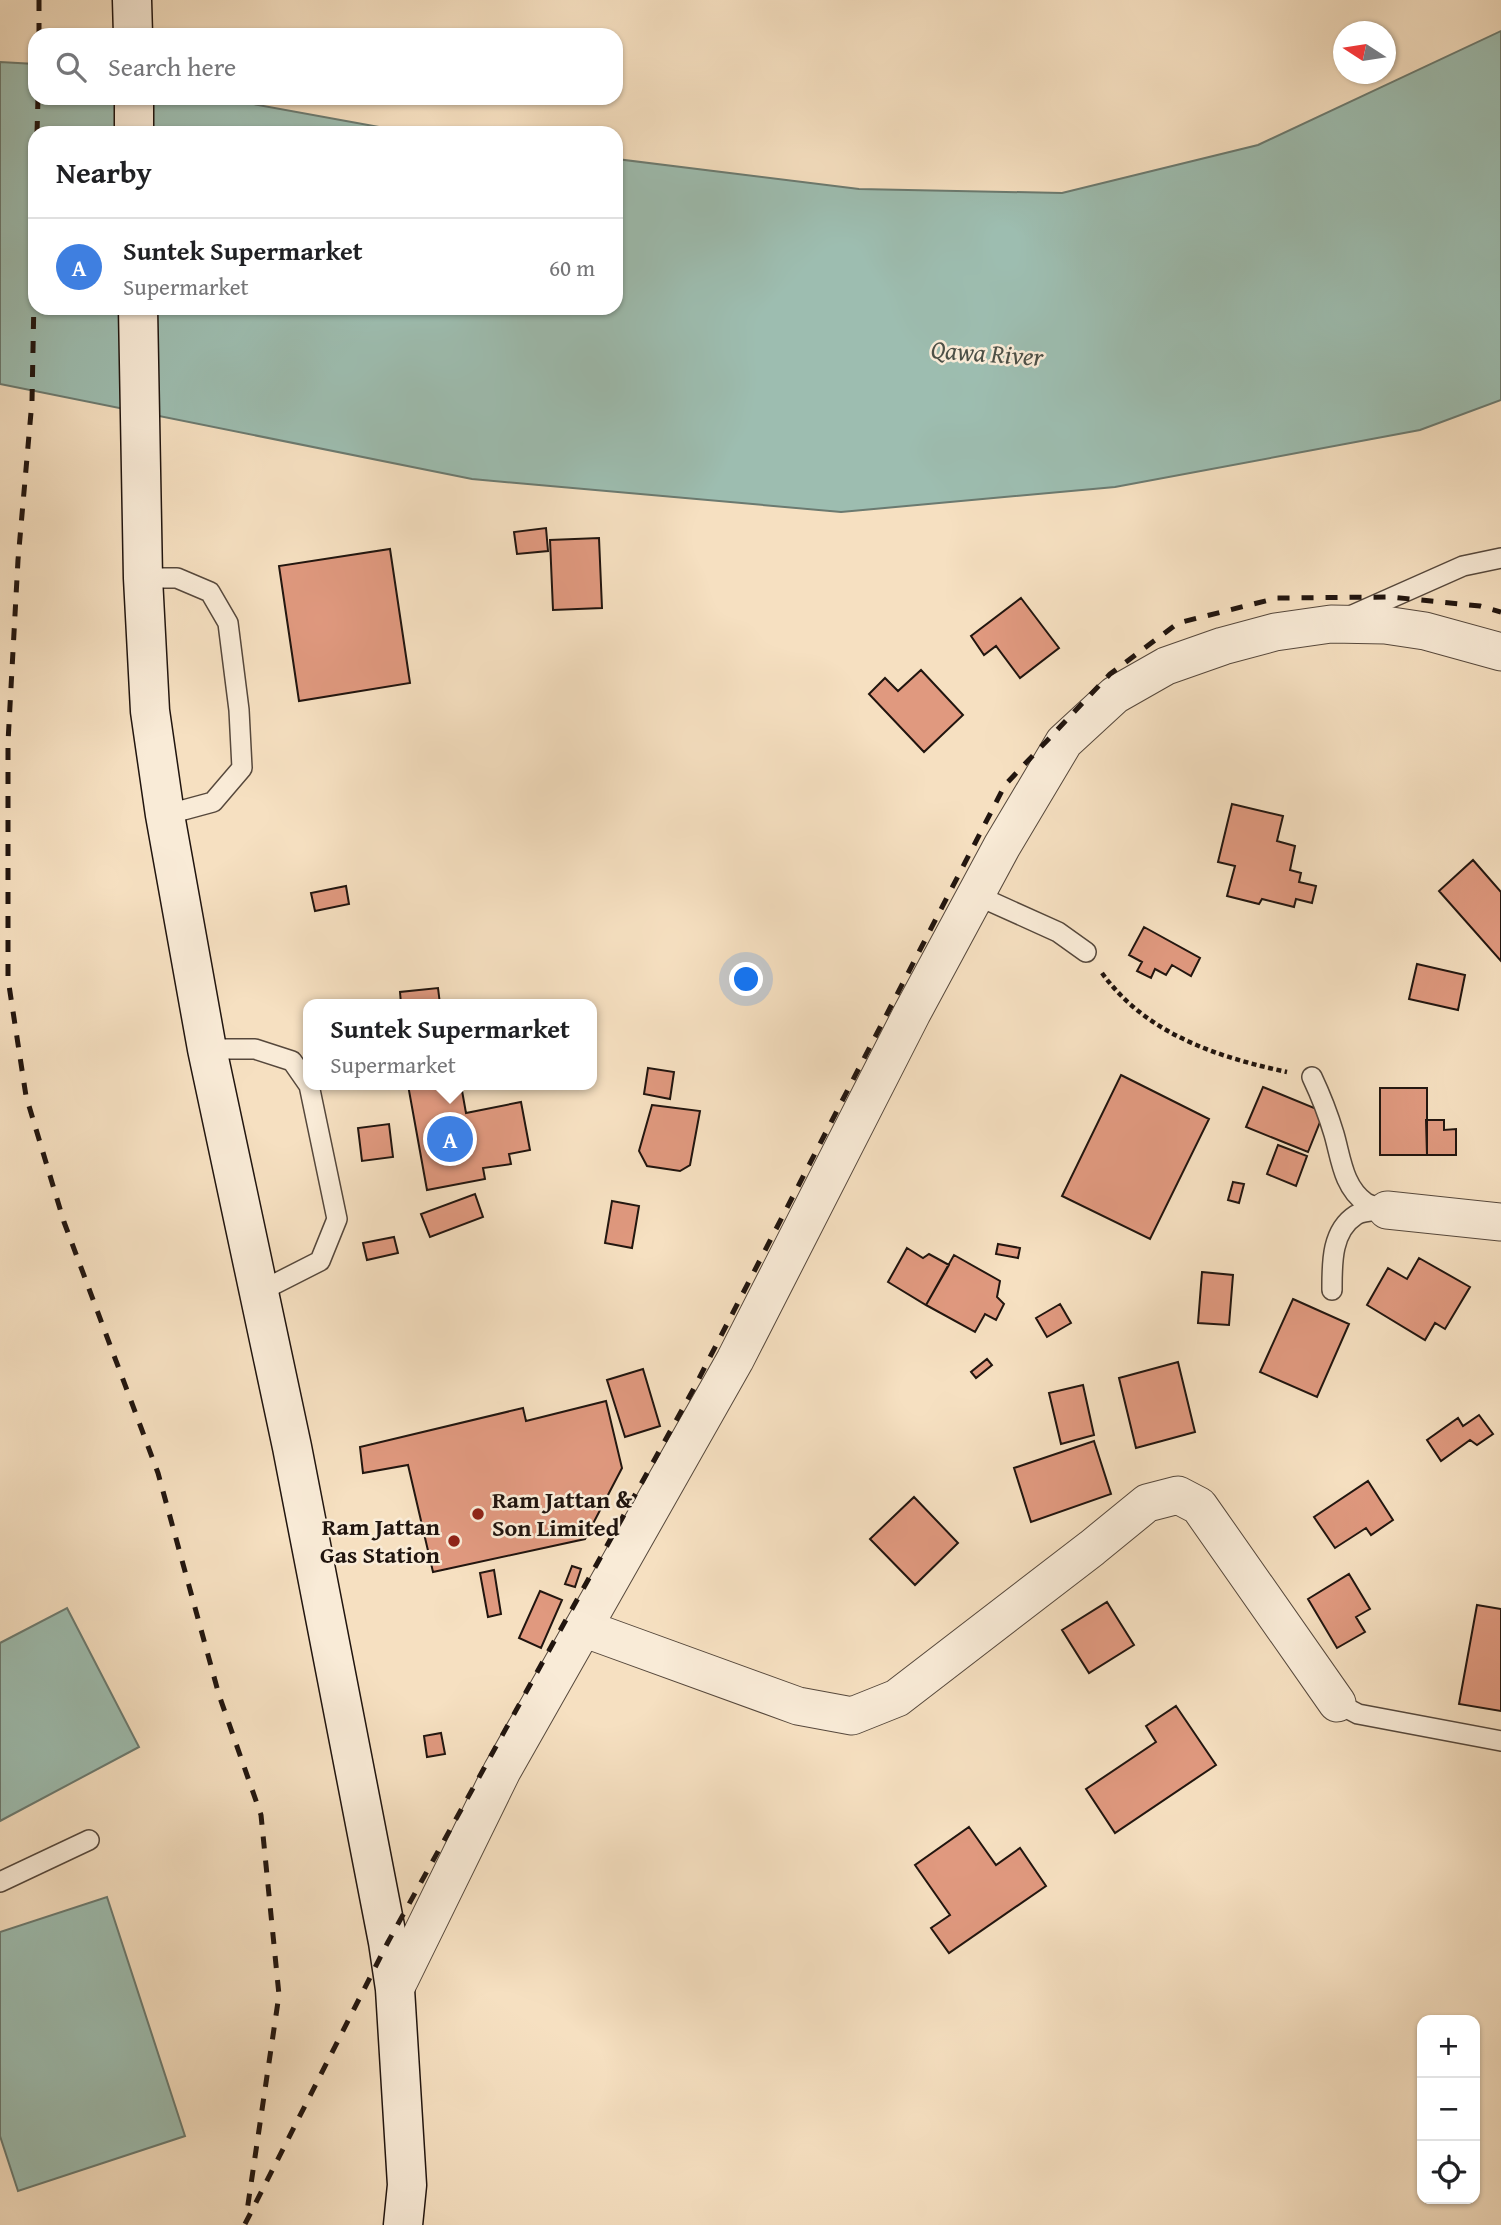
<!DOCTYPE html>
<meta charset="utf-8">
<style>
body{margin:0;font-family:"Gentium Book Plus",serif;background:#f2f2f2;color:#202124}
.controls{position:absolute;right:21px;bottom:21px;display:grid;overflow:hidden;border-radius:14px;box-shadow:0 2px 5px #0004}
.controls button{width:63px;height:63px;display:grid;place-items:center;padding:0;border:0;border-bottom:2px solid #e0e0e0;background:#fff;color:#202124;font:35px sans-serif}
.compass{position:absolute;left:1333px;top:21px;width:63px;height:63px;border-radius:50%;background:#fff;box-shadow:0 2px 5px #0004;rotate:282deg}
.you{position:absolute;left:747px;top:980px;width:24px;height:24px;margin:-18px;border:5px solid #fff;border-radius:50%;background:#1a73e8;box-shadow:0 0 0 10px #1a73e833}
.badge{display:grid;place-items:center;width:46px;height:46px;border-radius:50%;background:#8f2418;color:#fff;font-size:23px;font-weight:700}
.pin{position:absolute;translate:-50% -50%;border:4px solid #fff;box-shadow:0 2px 7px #0006}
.popup{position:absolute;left:303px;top:999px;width:294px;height:91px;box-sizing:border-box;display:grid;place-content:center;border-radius:14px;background:#fff;filter:drop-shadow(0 2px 5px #0005);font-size:23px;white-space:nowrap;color:#757577}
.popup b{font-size:26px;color:#202124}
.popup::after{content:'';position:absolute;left:50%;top:100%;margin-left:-14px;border:14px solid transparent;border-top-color:#fff}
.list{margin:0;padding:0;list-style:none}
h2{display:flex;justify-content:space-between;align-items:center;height:91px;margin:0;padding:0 28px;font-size:30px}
h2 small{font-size:23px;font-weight:400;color:#757577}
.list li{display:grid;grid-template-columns:46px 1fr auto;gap:21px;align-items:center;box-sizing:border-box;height:98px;padding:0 28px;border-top:2px solid #e0e0e0}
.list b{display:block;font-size:26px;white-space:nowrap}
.list p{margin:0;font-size:23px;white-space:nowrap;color:#757577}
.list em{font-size:23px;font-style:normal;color:#757577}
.icon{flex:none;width:38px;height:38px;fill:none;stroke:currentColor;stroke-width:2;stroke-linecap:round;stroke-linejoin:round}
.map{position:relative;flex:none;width:1501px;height:2225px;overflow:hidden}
.search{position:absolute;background:#fff;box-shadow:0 2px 5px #0004;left:28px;top:28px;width:595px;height:77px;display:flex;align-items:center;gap:18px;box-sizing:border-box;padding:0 24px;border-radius:21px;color:#757577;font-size:26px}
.panel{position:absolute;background:#fff;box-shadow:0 2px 5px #0004;left:28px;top:126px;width:595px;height:189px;border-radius:21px}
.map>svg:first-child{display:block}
.water{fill:#9dbdb0;stroke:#6b7a70;stroke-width:2}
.building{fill:#e0997f;stroke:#21150f;stroke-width:2}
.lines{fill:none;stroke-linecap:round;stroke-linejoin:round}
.service-casing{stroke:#56483c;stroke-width:22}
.minor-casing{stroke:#56483c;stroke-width:39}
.secondary-casing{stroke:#21150f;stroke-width:41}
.path{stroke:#21150f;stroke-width:4.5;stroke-dasharray:5 3.5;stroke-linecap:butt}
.service{stroke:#f9ebd7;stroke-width:19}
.minor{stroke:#f9ebd7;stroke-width:37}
.secondary{stroke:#f9ebd7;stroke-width:38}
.rail{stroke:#21150f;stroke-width:5;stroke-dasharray:12 12;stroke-linecap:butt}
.poi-dot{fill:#8f2418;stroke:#f9ebd7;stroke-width:2.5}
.labels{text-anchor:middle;stroke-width:5;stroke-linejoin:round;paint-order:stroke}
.poi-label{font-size:24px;font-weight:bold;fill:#21150f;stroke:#f9ebd7;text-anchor:start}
.water-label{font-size:26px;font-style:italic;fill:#4c5047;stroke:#f9ebd7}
</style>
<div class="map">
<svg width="1501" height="2225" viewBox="0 0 1501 2225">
<rect width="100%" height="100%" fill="#f6e0c1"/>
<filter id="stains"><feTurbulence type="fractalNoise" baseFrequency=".00286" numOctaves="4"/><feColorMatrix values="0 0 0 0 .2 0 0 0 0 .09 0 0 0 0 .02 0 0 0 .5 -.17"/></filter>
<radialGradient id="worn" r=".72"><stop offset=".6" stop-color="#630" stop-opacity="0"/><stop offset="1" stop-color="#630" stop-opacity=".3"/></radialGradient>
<path class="water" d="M1501,31V400L1420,430L1115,487L841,512L472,479L0,384V62L35,64V98H220L412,133H35V308H616V159L859,189L1062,193L1258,145Z
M67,1608L139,1747L0,1821V1643Z
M107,1897L185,2136L18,2191L0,2136V1932Z"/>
<path class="building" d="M546,528L548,551L517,554L514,532Z
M599,538L602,608L553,610L550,540Z
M390,549L410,683L299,701L279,566Z
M1021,598L1059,648L1020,678L996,646L984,655L971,636Z
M921,670L963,715L924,752L869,694L885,678L898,691Z
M1232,804L1283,816L1277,841L1295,846L1290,870L1301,873L1299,882L1316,886L1312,903L1296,899L1294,907L1262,899L1259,904L1227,896L1235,866L1218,862Z
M1473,860L1501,892V961L1439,891Z
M346,886L349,904L315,911L311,893Z
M1144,927L1200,958L1191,976L1172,965L1166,975L1155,969L1151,978L1137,971L1142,962L1129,955Z
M1417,964L1465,975L1458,1010L1409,999Z
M438,988L440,1004H401L400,992Z
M648,1068L674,1072L670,1099L644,1094Z
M1121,1075L1209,1119L1150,1239L1062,1196Z
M408,1085H461L466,1113L521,1102L530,1150L509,1154L511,1164L483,1168L485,1179L427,1190Z
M1263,1087L1324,1112L1308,1152L1246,1127Z
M1380,1088H1427V1155H1380Z
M652,1105L700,1111L690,1165L680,1171L647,1166L639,1151Z
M1426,1120H1444V1130L1456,1129V1155H1427Z
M389,1124L393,1157L362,1161L358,1128Z
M1278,1145L1307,1156L1296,1186L1267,1174Z
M1233,1182L1244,1184L1239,1203L1228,1200Z
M475,1194L483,1217L430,1237L421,1214Z
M612,1201L639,1206L632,1248L605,1243Z
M394,1237L398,1253L367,1260L363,1243Z
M998,1244L1020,1248L1018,1258L996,1254Z
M907,1248L923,1258L929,1254L949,1265L926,1305L888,1282Z
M954,1255L1000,1281L997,1297L1004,1304L996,1320L985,1314L975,1332L926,1305Z
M1419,1258L1470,1287L1445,1329L1435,1323L1425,1340L1367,1305L1388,1268L1407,1279Z
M1202,1272L1233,1275L1229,1325L1198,1323Z
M1293,1299L1349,1324L1317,1397L1260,1372Z
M1060,1304L1071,1323L1047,1337L1036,1318Z
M987,1359L992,1365L976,1378L971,1372Z
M1178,1362L1195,1432L1136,1448L1119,1378Z
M643,1369L660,1426L625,1437L607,1380Z
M1083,1385L1094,1435L1061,1444L1049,1393Z
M606,1401L622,1468L585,1539L433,1572L408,1465L363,1473L360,1447L523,1408L526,1421Z
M1479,1415L1493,1434L1477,1445L1470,1440L1441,1461L1427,1440L1458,1418L1463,1426Z
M1094,1441L1111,1494L1031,1522L1014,1468Z
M1368,1481L1393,1520L1371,1535L1366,1528L1335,1548L1314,1517Z
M914,1497L958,1543L915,1585L870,1539Z
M572,1566L581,1569L575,1587L565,1584Z
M494,1570L501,1614L488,1617L480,1573Z
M1349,1574L1370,1609L1356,1617L1365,1632L1337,1648L1308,1599Z
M540,1591L562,1600L541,1648L519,1638Z
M1107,1602L1134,1645L1089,1673L1062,1630Z
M1477,1605L1501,1609V1711L1459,1704Z
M1176,1706L1216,1765L1115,1833L1086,1789L1156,1742L1146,1726Z
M441,1733L445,1754L427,1757L424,1736Z
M969,1827L996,1865L1020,1848L1046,1886L949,1953L931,1928L950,1915L915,1865Z"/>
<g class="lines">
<defs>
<path id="service" d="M143,578H177L210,592L228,623L239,710L242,768L213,802L165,815
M1348,617L1463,566L1501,558
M976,895L1058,932L1086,952
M207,1049H255L292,1061L308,1084
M1312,1077C1321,1096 1328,1114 1334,1134C1341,1158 1343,1187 1366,1203C1372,1206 1381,1208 1387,1210
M1332,1290C1332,1264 1331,1231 1356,1215C1362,1211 1375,1211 1383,1210
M259,1292L320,1261L337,1219L309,1085
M1337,1703L1358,1714L1501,1741
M0,1882L89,1840"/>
<path id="minor" d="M1387,1210L1501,1222
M583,1628L798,1706L852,1716L897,1698L1092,1548L1147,1503L1178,1495L1199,1506L1337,1703
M395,1989L502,1771L735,1360L912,1013L1002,846L1064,742L1115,695L1166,666L1223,646L1275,632L1331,624L1385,625L1425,631L1501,652"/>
<path id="secondary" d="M132,0L133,35
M134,98V133
M138,308L143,578L150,711L165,815L207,1049L292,1447L388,1942L395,1989L407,2185L403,2225"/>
</defs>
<use href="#service" class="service-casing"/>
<use href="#minor" class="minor-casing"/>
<use href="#secondary" class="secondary-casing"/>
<path class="path" d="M1102,973C1146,1034 1217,1057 1287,1072"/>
<use href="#service" class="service"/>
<use href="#minor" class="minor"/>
<use href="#secondary" class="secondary"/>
<path class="rail" d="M39,35V0
M37,133L38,98
M35,245L32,401L18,560L8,742V979L26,1096L64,1222L158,1473L219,1695L261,1815L279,1995L247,2211
M245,2224L388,1942L693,1390L1005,785L1110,674L1178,623L1277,598L1391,597L1480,606L1501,612"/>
</g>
<g class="poi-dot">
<circle cx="478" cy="1514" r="7"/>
<circle cx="454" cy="1541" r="7"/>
</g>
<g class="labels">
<g class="poi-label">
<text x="492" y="1508">Ram Jattan &amp;<tspan x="492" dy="28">Son Limited</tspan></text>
<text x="440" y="1535" text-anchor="end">Ram Jattan<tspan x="440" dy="28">Gas Station</tspan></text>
</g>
<g class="water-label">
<text transform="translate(987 353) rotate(4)" y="9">Qawa River</text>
</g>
</g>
<rect width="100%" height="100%" filter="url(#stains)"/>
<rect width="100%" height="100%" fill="url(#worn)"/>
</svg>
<div class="controls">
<button>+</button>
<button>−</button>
<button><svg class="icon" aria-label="locate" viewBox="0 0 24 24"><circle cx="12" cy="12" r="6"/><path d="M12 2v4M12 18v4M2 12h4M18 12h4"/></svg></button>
</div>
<svg class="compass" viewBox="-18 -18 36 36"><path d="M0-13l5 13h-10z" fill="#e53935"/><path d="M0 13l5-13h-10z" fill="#757577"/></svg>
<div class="you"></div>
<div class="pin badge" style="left:450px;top:1139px;background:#3f7fe0">A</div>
<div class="popup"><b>Suntek Supermarket</b>Supermarket</div>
<div class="search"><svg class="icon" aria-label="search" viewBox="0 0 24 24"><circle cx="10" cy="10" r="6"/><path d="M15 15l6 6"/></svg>Search here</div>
<section class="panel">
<h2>Nearby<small></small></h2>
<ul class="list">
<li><span class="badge" style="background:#3f7fe0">A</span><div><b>Suntek Supermarket</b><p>Supermarket</p></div><em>60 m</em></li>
</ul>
</section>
</div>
